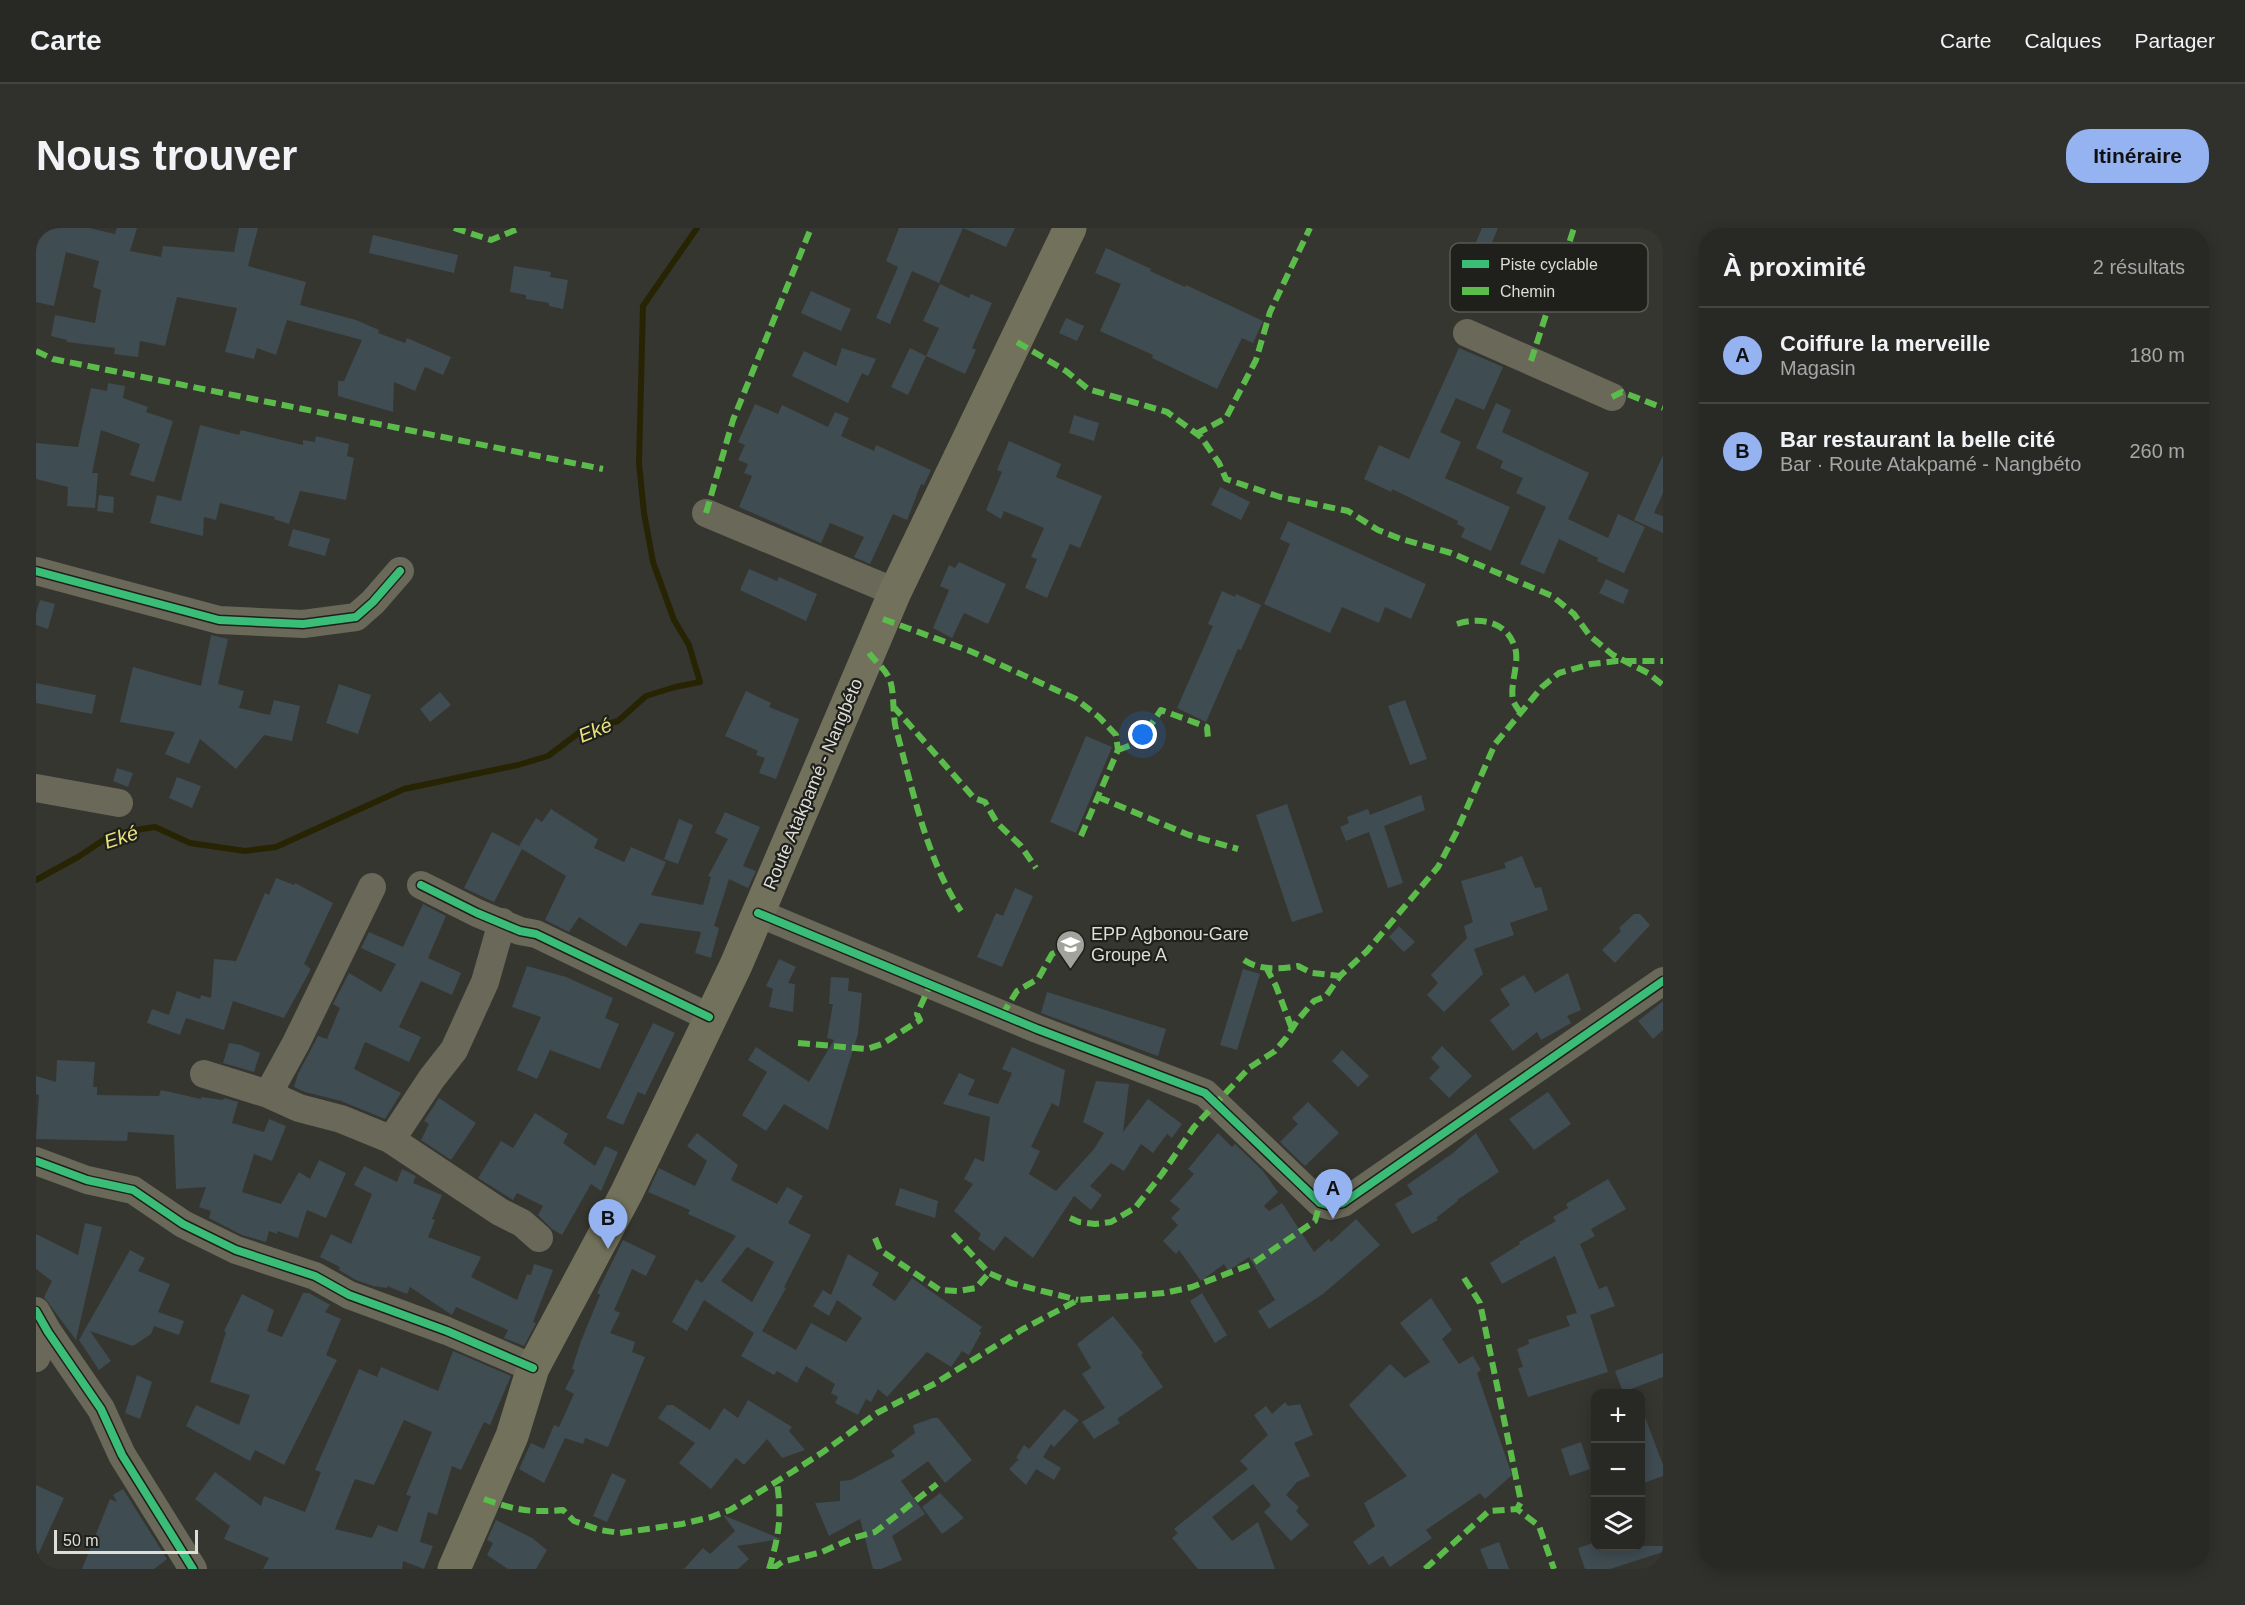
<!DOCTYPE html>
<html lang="fr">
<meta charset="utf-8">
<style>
body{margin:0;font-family:Helvetica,sans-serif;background:#30302d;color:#f1f3f6}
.controls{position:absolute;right:18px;bottom:18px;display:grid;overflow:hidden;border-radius:12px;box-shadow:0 3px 15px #0003}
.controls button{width:54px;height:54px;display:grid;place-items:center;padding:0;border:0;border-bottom:2px solid #444442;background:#282825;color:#f1f3f6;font:30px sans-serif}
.scale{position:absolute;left:18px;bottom:15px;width:144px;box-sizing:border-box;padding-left:6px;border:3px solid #deded9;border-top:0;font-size:16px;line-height:21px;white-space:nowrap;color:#deded9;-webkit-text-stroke:4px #1f1f1b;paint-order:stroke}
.you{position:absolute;left:1107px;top:507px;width:21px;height:21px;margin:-15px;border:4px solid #fff;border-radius:50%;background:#1a73e8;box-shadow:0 0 0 9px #1a73e833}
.badge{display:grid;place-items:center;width:39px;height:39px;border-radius:50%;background:#95b2f1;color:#111;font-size:20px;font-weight:700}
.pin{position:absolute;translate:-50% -50px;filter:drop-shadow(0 2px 3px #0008)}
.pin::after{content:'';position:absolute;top:32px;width:21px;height:18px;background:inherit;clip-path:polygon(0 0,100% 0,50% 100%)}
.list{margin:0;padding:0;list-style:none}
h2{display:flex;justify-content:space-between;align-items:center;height:78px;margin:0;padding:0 24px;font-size:26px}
h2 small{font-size:20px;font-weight:400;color:#a5a6a7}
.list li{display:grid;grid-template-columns:39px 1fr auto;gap:18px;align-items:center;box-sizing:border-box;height:96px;padding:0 24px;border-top:2px solid #444442}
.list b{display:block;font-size:22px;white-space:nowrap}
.list p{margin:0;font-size:20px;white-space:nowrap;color:#a5a6a7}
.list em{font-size:20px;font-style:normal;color:#a5a6a7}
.icon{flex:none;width:33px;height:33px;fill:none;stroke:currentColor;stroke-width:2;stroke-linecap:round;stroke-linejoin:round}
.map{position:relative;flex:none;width:1627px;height:1341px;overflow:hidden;border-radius:24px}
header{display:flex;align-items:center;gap:36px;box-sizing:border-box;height:84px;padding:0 30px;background:#282825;border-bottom:2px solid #444442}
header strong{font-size:28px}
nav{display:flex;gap:33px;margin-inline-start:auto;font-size:21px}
.intro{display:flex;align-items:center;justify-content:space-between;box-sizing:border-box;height:144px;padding:0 36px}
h1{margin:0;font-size:42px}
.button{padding:15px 27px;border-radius:24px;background:#95b2f1;color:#111;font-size:21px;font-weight:700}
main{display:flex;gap:36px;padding:0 36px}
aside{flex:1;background:#282825;border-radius:24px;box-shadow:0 3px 15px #0003}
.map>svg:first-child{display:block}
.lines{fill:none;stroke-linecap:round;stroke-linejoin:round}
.stream{stroke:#272404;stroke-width:6}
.building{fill:#3f4c51;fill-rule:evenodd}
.minor{stroke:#696859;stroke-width:28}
.major{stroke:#72715c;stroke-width:33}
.quiet{stroke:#5cbc4b;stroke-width:6;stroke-dasharray:12 6;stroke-linecap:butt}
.cycleway-casing{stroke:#1f1f1b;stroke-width:11}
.cycleway{stroke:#3abd76;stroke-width:8}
.labels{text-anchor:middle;stroke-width:4.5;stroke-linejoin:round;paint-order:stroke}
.street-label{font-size:18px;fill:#deded9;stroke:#1f1f1b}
.poi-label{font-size:18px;fill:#deded9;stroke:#1f1f1b;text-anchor:start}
.water-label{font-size:20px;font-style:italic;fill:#e9e27d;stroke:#1f1f1b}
.key{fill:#1f1f1b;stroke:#585854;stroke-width:1.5}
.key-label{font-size:16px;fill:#deded9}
</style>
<header>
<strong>Carte</strong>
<nav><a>Carte</a><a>Calques</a><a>Partager</a></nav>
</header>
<div class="intro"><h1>Nous trouver</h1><a class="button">Itinéraire</a></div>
<main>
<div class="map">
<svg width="1627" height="1341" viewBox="0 0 1627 1341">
<rect width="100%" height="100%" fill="#363631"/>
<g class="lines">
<path class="stream" d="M0,652L42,629L69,611L93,603L119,599L154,615L209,623L240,619L368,561L482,537L512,528L544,504L582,493L610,468L639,459L664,454L653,417L638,392L617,334L608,285L603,235L607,78L661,0"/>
</g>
<path class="building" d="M0,0H53L79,6L81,0H101L94,23L125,29L127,18L198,24L203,0H222L212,38L270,54L264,77L320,92L343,102L342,105L369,115L371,110L415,129L407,147L389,139L379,163L358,154L357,184L302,168V153H308L326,112L251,92L240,127L221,120L218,131L189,124L201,80L141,69L129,118L104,113L102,129L78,126L79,120L31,114V112L15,108L19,87L59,95L65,62L57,59L63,33L30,24L18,78L0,74Z
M863,0H979L970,19L927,0L903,55L876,43L854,96L840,90L862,39L850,33Z
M1446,0H1462L1446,38L1451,40L1440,66L1421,58Z
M337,7L422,27L418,45L333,25Z
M1070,20L1115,41L1114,43L1149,59L1150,57L1227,93L1217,115L1206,110L1181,161L1116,130L1117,127L1064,103L1085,56L1059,45Z
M478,38L515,44L514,49L532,52L527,81L513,78V75L490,71V67L474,64Z
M904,56L933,70L935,66L956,75L936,120L940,122L929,146L890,128L903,100L887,93Z
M775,63L815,81L805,103L765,85Z
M1030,90L1048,98L1041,113L1023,105Z
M806,120L840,131L832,148L826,145L812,175L756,148L768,123L800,138Z
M874,120L890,128L872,167L855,159Z
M1423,120L1467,139L1448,182L1420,170L1404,204L1425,214L1409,250L1474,279L1455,323L1425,309L1429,300L1421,296L1422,293L1356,261L1355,264L1328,251L1343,217L1373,231Z
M72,155L89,158L87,170L112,179L110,184L137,193L118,254L94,247L104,216L65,202L56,245H62L59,280L31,278L32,259L0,251V215L42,219L55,160L71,163Z
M1460,175L1475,182L1466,204L1553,245L1532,291L1572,310L1582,286L1609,299L1588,345L1561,333L1562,330L1523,311L1508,346L1484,336L1510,279L1480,265L1487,250L1464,240L1467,233L1440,220Z
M719,176L742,186L746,177L792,199L799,184L813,190L805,208L838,223L840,217L895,242L888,257L885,256L871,292L857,286L834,336L818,329L828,309L794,295L785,315L703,279L716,248L708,245L712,236L702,232L709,217L702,214Z
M1038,187L1063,195L1058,213L1033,205Z
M164,197L203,207L205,202L267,217V212L279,214L280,208L313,216L311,228L318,230L310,272L264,263L253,296L238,291L239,289L184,275L180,292L168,289L167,308L114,295L121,267L145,273Z
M973,213L1025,236L1020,249L1066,268L1044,320L1034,316L1011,370L989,360L1001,331L995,329L1008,300L968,283L965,291L950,282L966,244L961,242Z
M1627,227V265L1618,285L1627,288V305L1598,292Z
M1184,259L1214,274L1205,292L1175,277Z
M63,267L78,269L77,285L61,283Z
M1252,293L1390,356L1375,391L1349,379L1343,395L1306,379L1294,405L1228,376L1254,316L1244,311Z
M257,301L294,311L289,328L252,318Z
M923,334L970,356L952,396L928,385L916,410L897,400L913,362L904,358L913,337L919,340Z
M713,341L741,353L743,349L781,366L770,393L704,362Z
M1570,351L1593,362L1587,376L1563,365Z
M1186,363L1199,369L1200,366L1225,377L1205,422L1202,421L1170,494L1141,480L1177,398L1172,396Z
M4,372L19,376L12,401L0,397V385Z
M175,407L192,411L182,456L208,463L203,480L234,487L238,472L264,478L256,513L228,507L200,541L164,511L153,536L129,526L139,504L84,494L97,439L165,458Z
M0,455L60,467L56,486L0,475Z
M303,456L335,467L322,506L290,495Z
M710,463L735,475L733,479L763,491L740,551L723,545L729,530L720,527L722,523L689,508Z
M404,464L415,477L394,494L384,481Z
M1369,472L1391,531L1374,537L1352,478Z
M1050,508L1076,519L1040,605L1014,594Z
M81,540L97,545L92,559L77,553Z
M141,549L165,558L156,580L133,570Z
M1385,567L1389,582L1348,598L1367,655L1352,660L1333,604L1310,613L1304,599L1313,595L1311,589L1332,581L1334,587Z
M1251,576L1287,684L1256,694L1220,587Z
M515,581L562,611L558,620L588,634L595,619L630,634L615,667L667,677L675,649L672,648L692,611L679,605L689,584L724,599L707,638L720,643L712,660L693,651L678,698L683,700L675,730L659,725L665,704L604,695L590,719L543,689L533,704L509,692L530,648L486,621L458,674L428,660L456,604L483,618L500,590L506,594Z
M643,591L657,597L642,636L628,631Z
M1486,628L1499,660L1505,659L1512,682L1474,695L1478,707L1438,721L1447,746L1408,784L1391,767L1402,755L1395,747L1431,710L1428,698L1437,694L1425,653L1470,640L1468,635Z
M240,650L258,657L259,655L297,675L268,736L275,741L248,790L197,773L188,802L150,790L144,807L111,795L116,781L133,787L141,763L164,771L165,767L175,770L178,731L200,733L229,665L233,667Z
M979,660L997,668L966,739L941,729L960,685L967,688Z
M387,676L410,688L392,730L425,745L416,767L385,753L363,799L385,809L373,834L329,814L318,841L365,865L349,891L305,873L269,864L258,859L262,846L282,808L291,811L304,780L297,776L313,745L345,764L360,736L325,720L333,704L367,719Z
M1598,686H1604L1614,697L1579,735L1566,722L1585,703L1583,700Z
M1363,698L1379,714L1368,724L1353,709Z
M743,731L760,739L752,755L759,756L757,784L733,779L737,761L730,758Z
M491,738L530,749L577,770L569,790L583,796L564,841L514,822L501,851L481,842L505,789L476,779Z
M1207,741L1224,746L1201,822L1184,817Z
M1532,745L1545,782L1531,788L1535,795L1505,812L1501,804L1477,823L1454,792L1474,777L1464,761L1488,747L1499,765Z
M795,749L813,750L812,763L826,765L822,806L792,902L748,876L730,903L706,887L731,844L712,832L720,819L773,854L798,812L791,810L797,776H793Z
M1011,764L1130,801L1122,828L1005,785Z
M1627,773V802L1617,811L1602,793Z
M617,795L639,805L609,867L602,864L587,897L570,890Z
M193,815L205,817L224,825L218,844L187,835Z
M1406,818L1436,848L1413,870L1393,850L1404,839L1395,830Z
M976,819L1029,842L1023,879L1016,875L995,919L1004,923L993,946L1020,963L1058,921L1068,905L1047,894L1060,853L1093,856L1087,904L1112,871L1146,896L1136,910L1131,906L1117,925L1105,916L1088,943L1075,935L1054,958L1066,967L1055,982L1038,968L997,1030L969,1008L958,1023L942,1011L945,1006L918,983L937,956L928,951L939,930L948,934L954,889L907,876L923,845L939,852L932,867L962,876L976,845L966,841Z
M1306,822L1333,848L1322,859L1296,833Z
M21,832L59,834L57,859H61V867L123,868L125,862L165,871V869L187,872L188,870L202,874L196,895L228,904L233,891L250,898L236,933L218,926L206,964L245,976L263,944L274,951L283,932L310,945L290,990L271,982L262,1010L241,1003V1006L233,1003L230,1014L206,1007L173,990L175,983L163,979L170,959L140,961L138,907L92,904L91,913L0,911L3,867L0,866V848L20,854Z
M1512,864L1535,896L1498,922L1473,891Z
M403,870L440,895L415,932L385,912L393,896L388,893Z
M1272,874L1303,905L1269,938L1244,914L1262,896L1256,890Z
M499,885L532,906L527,915L559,938L569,918L582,924L565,963L555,956L526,1007L516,1001L502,987L507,978L481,965L477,972L442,950L465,913L477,920Z
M661,905L702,937L695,952L741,976L751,959L767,968L752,995L775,1007L748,1059L750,1060L726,1103L760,1122L775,1095L810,1114L826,1090L801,1072L793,1088L777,1078L787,1062L795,1067L812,1026L843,1045L836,1057L859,1073L876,1050L946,1099L943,1103L945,1105L933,1127L926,1123L915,1139L891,1124L851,1169L842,1161L835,1174L830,1171L822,1187L799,1175L802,1169L795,1165L799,1156L770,1138L761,1155L741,1143L738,1147L705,1128L718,1105L668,1072L651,1103L636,1094L660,1051L666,1055L700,1008L652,986L654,982L612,964L623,940L659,958L671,933L651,918ZM711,1019L738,1034L716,1074L685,1053Z
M1182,905L1196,919L1199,916L1227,943L1242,964L1228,978L1233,983L1246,975L1278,1024L1293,1011L1295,1014L1320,991L1344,1017L1287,1066L1233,1101L1222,1083L1239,1072L1213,1029L1192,1043L1188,1036L1165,1053L1143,1022L1140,1026L1127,1013L1142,997L1135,990L1144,981L1134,973L1158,946L1152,941Z
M1440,905L1463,944L1421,972L1422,973L1400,990L1402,992L1376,1006L1359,976L1377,966L1371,957L1417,925Z
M328,938L361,954L366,941L380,948L377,955L406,967L396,991L399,992L392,1009L445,1029L435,1049L481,1072L491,1046L495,1047L498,1036L517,1042L497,1094L500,1095L488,1118L468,1110L472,1102L420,1079L416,1087L374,1059L371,1066L351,1058V1060L337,1058L320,1052L303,1042L304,1039L284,1029L295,1006L315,1016L336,966L318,957Z
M1572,951L1590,981L1555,1001L1559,1008L1544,1016L1563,1061L1571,1058L1579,1078L1554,1087L1572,1144L1492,1169L1482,1140L1487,1139L1481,1121L1493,1116L1492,1112L1534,1098L1530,1088L1541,1085L1519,1028L1466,1056L1454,1035L1484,1016L1483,1014L1520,993L1517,989L1532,980L1530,976Z
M864,960L902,973L899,990L859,977Z
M49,995L66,999L40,1112L8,1069L16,1053L0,1041V1006L42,1027Z
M587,1012L620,1028L610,1048L596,1041L578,1082L584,1085L574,1105L599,1114L596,1124L609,1129L572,1219L549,1210L547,1216L529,1210L508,1255L483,1241L495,1215L508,1221L518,1197L523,1199L538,1166L529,1161L539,1142L536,1141L545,1113L564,1067L561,1065Z
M94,1022L109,1030L102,1043L134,1056L122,1084L148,1093L143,1107L118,1098L115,1106L97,1118L54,1103L75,1133L63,1142L43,1112Z
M267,1065H273L294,1077L289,1084L305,1091L290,1127L301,1132L248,1237L219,1222L214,1233L150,1198L160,1177L203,1197L214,1167L174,1154L190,1104L188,1103L206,1066L238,1082L231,1103L246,1109Z
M1166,1065L1191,1107L1179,1115L1154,1073Z
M1395,1070L1416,1102L1406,1111L1423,1136L1437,1128L1445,1142L1441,1145L1476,1247L1449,1271L1444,1265L1390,1302L1396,1310L1354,1339L1347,1328L1333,1337L1317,1314L1339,1298L1328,1275L1371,1248L1313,1177L1354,1136L1369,1150L1394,1134L1364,1095Z
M1077,1088L1107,1125L1105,1127L1127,1159L1081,1191L1084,1195L1058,1211L1046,1194L1069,1180L1046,1146L1055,1140L1041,1116Z
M417,1123L475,1148L454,1197L448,1194L425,1242L416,1238L401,1287L392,1284L384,1314L397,1318L388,1341L367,1333L366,1341H227L233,1330L188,1311L194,1298L159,1271L179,1244L225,1278L228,1268L269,1284L285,1244L279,1242L323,1141L341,1149L345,1139L402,1163ZM368,1192L396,1204L370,1267L375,1268L361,1304L342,1297L336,1310L299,1301L319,1251L338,1257Z
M1627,1125V1149L1587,1164L1579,1143Z
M101,1147L116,1154L104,1191L89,1185Z
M712,1172L756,1199L753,1203L769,1222L746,1230L731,1211L708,1237L700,1230L675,1261L643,1235L659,1215L622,1190L631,1177H637L674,1202L688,1180L702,1190Z
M1249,1174L1252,1178L1264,1176L1277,1207L1258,1215L1274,1248L1261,1254L1250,1267L1263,1279L1260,1283L1273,1297L1255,1313L1228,1284L1235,1277L1217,1256L1176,1289L1196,1313L1222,1294L1239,1341H1162L1136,1310L1142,1305L1138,1301L1212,1241L1204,1233L1232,1207L1218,1187L1230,1178L1236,1186Z
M1028,1181L1043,1192L1018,1219L1015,1216L1007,1229L1025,1240L1018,1252L1000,1241L990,1257L973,1241L983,1231L980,1230L988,1217L993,1221Z
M1605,1181H1606L1627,1237V1248L1605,1256Z
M897,1190H902L936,1232L909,1255L892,1233L865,1253L889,1286L856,1308L866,1332L845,1341H837L824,1291L793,1308L779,1275L804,1273V1253L815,1252L859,1228L855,1223L879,1205L877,1197Z
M1545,1214L1554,1241L1534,1248L1525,1221Z
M576,1245L590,1252L571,1294L557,1288Z
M0,1257L28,1270L0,1331Z
M87,1261L131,1331L118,1341H46L74,1271L81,1274L77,1267Z
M904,1265L928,1290L906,1306L886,1279Z
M687,1287L745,1311L701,1318L713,1331L702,1341H648L667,1320L674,1326L699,1303Z
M460,1292L496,1310L511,1322L500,1341H472L451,1327L457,1315L451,1312Z
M1463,1314L1473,1341H1452L1444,1321Z
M1560,1314V1318H1627V1324L1574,1341H1549L1542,1320Z"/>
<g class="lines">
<path class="minor" d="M1431,105L1576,169
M670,285L859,364
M0,343L183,392L267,396L320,389L337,374L364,343
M0,560L83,575
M385,657L441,685L484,703L500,706L673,789
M722,685L1001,801L1169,865L1284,975L1295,978L1307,975L1627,753
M168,846L232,866L263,880L305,891L354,911L464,984L486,995L503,1010
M232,866L260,815L336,659
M354,911L359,906L396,850L418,822L449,754L466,694
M0,933L51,952L97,962L147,996L200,1022L279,1048L313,1067L411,1103L497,1140
M0,1083L12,1104L65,1181L86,1227L157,1341
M0,1130L12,1104"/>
<path class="major" d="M418,1341L476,1208L497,1140L591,964L700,737L859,364L1034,0"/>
<path class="quiet" d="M418,0L455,12L484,0
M981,114L1030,143L1052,161L1131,184L1165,209L1183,235L1190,251L1244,269L1312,283L1342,302L1365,311L1415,325L1516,368L1538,386L1554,408L1577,427L1612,445L1627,457
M0,123L17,131L567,241
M1495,133L1538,0
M1576,169L1586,164L1627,180
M1160,206L1190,190L1220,132L1234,84L1274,0
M670,285L697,192L775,0
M847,391L934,423L1040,471L1063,489L1080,507L1082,522L1045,608
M1421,396C1446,388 1474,394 1480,424C1482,439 1474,457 1477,472C1478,476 1482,481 1484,484
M833,425C839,433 849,441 853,450C859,462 856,486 860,501C876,559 891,633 925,683
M857,478L938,570L949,574L961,595L985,618L1000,640
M1082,522L1103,514L1125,482L1171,499L1172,510
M1062,569L1153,607L1202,621
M1208,732C1224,743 1245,741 1262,738L1276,745L1304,748
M1230,739L1240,758L1256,801
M966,787L981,763L1002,751L1016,726L1039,716
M762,815L831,821L846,816L884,792L881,786L894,757
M1034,990L1043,994L1059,996L1075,994L1099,980L1126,946L1158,899L1213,840L1239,823L1250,810L1261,793L1278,773L1290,768L1304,748L1331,723L1402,639L1420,605L1459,516L1506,459L1523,445L1555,436L1581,433H1627
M917,1006L953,1045L975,1055L1042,1072
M839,1010L844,1022L904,1062L923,1063L940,1060L953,1045
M1428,1050L1444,1075L1485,1274L1481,1281
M448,1271C479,1282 494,1285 527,1282L538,1293L564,1302L584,1305L646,1296L675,1289L694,1282L756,1244L787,1224L841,1185L898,1156L987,1101L1042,1072L1128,1065L1156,1059L1216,1036L1279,993L1284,975
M733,1341C743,1307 746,1290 741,1254
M736,1341L746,1334L786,1324L817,1310L839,1304L901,1256
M1389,1341L1453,1283L1481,1281L1503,1298L1518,1341"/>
<defs>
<path id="cycleway" d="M0,343L183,392L267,396L320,389L337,374L364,343
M385,657L441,685L484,703L500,706L673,789
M722,685L1001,801L1169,865L1284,975L1295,978L1307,975L1627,753
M0,933L51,952L97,962L147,996L200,1022L279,1048L313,1067L411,1103L497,1140
M0,1083L12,1104L65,1181L86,1227L157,1341"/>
</defs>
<use href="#cycleway" class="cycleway-casing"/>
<use href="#cycleway" class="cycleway"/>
</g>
<defs>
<symbol id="school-pin" viewBox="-11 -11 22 30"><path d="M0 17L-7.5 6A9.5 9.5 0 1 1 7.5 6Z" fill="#a3a39e" stroke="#1f1f1b"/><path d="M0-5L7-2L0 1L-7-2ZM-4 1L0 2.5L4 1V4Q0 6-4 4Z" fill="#fff"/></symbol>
</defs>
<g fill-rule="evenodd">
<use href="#school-pin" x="1018" y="700" width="33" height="45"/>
</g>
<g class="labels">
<g class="street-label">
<text transform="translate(777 556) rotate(-67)" y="6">Route Atakpamé - Nangbéto</text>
</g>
<g class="poi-label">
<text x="1055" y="712">EPP Agbonou-Gare<tspan x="1055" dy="21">Groupe A</tspan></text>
</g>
<g class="water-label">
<text transform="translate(559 502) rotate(-22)" y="7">Eké</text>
<text transform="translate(85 609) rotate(-18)" y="7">Eké</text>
</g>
</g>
<rect x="1414" y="15" width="198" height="69" rx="9" class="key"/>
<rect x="1426" y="32" width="27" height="8" fill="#3abd76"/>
<rect x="1426" y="59" width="27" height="8" fill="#5cbc4b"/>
<g class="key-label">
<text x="1464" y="42">Piste cyclable</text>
<text x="1464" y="69">Chemin</text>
</g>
</svg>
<div class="controls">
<button>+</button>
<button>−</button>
<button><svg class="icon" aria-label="layers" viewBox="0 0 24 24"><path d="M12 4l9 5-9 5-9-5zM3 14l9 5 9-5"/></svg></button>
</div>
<div class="scale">50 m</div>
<div class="you"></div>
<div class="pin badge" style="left:1297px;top:991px">A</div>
<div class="pin badge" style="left:572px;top:1021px">B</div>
</div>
<aside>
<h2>À proximité<small>2 résultats</small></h2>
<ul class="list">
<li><span class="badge">A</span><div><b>Coiffure la merveille</b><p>Magasin</p></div><em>180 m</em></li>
<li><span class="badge">B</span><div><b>Bar restaurant la belle cité</b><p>Bar · Route Atakpamé - Nangbéto</p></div><em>260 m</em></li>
</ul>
</aside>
</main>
